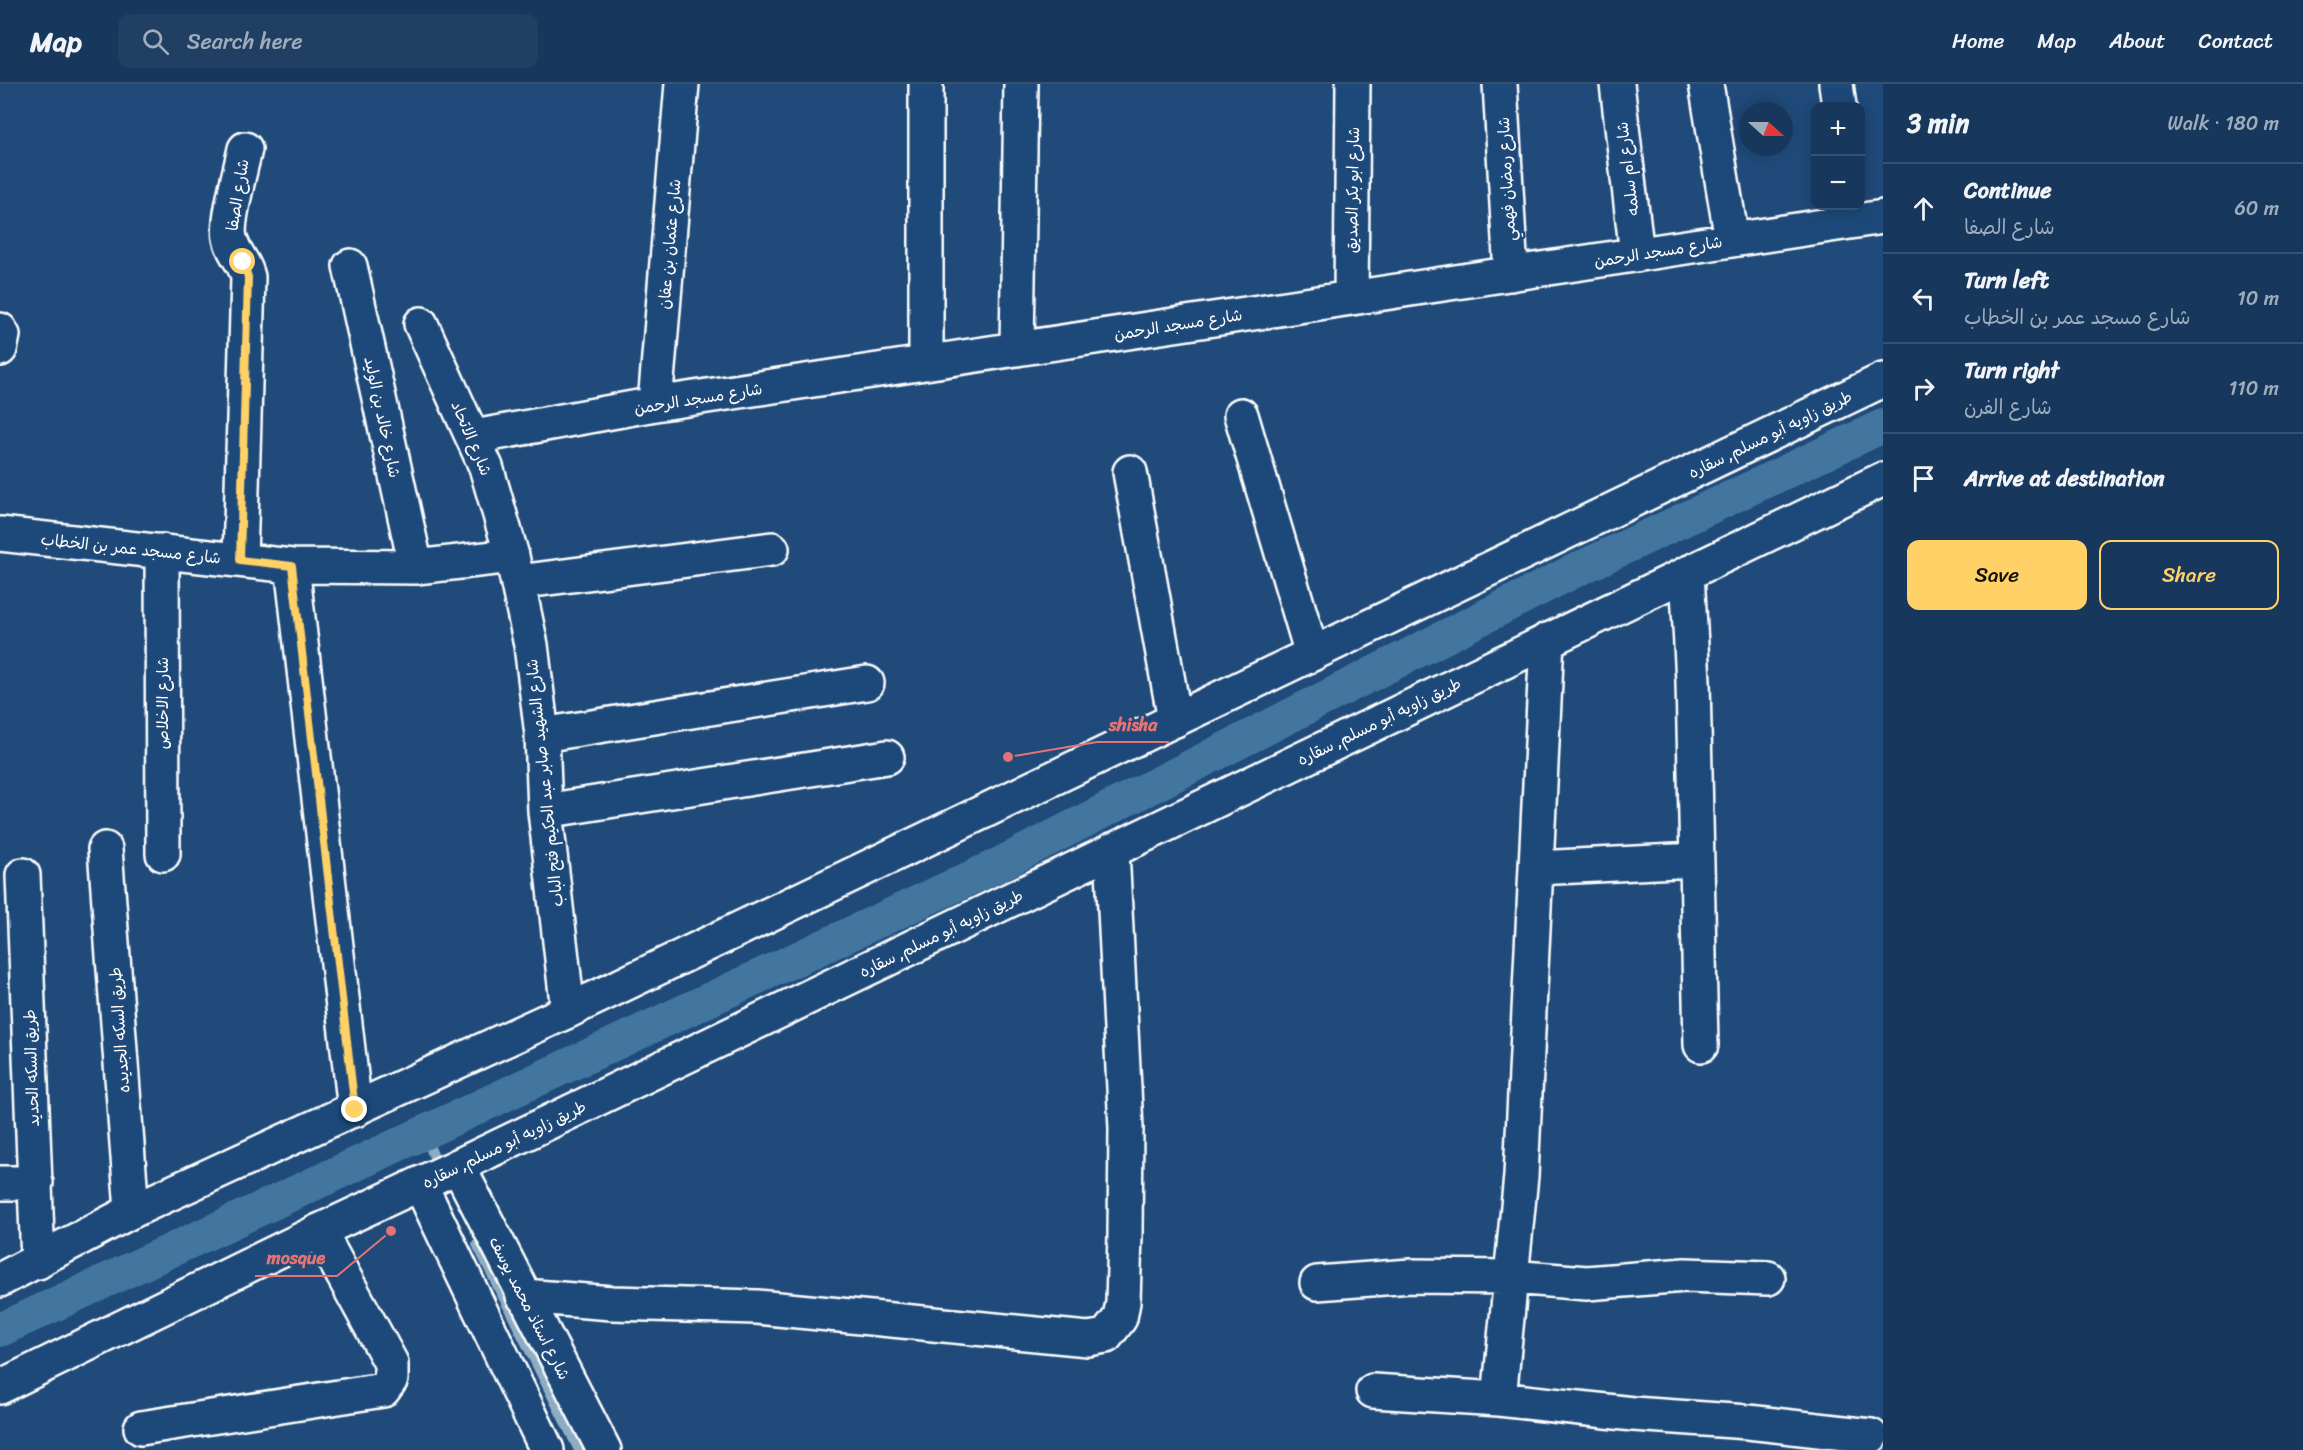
<!DOCTYPE html>
<meta charset="utf-8">
<style>
body{margin:0;font-family:Sriracha,"Playpen Sans Arabic",sans-serif;background:#203f62;color:#f1f3f6}
.controls{position:absolute;right:18px;top:18px;display:grid;overflow:hidden;border-radius:12px;box-shadow:0 3px 15px #0003}
.controls button{width:54px;height:54px;display:grid;place-items:center;padding:0;border:0;border-bottom:2px solid #365272;background:#17385c;color:#f1f3f6;font:30px sans-serif}
.compass{position:absolute;left:1739px;top:18px;width:54px;height:54px;border-radius:50%;background:#17385c;box-shadow:0 3px 15px #0003;rotate:111deg}
.stop{position:absolute;width:18px;height:18px;margin:-14px;border:4px solid #ffd166;border-radius:50%;background:#fff}
.stop.end{background:#ffd166;border-color:#fff;box-shadow:0 2px 6px #0008}
.list{margin:0;padding:0;list-style:none}
h2{display:flex;justify-content:space-between;align-items:center;height:78px;margin:0;padding:0 24px;font-size:26px}
h2 small{font-size:20px;font-weight:400;color:#9eacbb}
.list li{display:grid;grid-template-columns:39px 1fr auto;gap:18px;align-items:center;box-sizing:border-box;height:90px;padding:0 24px;border-top:2px solid #365272}
.list b{display:block;font-size:22px;white-space:nowrap}
.list p{margin:0;font-size:20px;white-space:nowrap;color:#9eacbb}
.list em{font-size:20px;font-style:normal;color:#9eacbb}
.actions{display:flex;gap:12px;padding:18px 24px}
.actions a{flex:1;padding:14px 0;border:2px solid #ffd166;border-radius:12px;text-align:center;font-size:21px;color:#ffd166}
.actions .main{background:#ffd166;color:#111}
.icon{flex:none;width:33px;height:33px;fill:none;stroke:currentColor;stroke-width:2;stroke-linecap:round;stroke-linejoin:round}
.map{position:relative;flex:none;width:1883px;height:1366px;overflow:hidden}
header{display:flex;align-items:center;gap:36px;box-sizing:border-box;height:84px;padding:0 30px;background:#17385c;border-bottom:2px solid #365272}
header strong{font-size:28px}
nav{display:flex;gap:33px;margin-inline-start:auto;font-size:21px}
.search{width:420px;height:54px;background:#203f62;display:flex;align-items:center;gap:15px;box-sizing:border-box;padding:0 21px;border-radius:12px;color:#9eacbb;font-size:22px}
main{display:flex}
aside{flex:1;background:#17385c}
.map>svg:first-child{display:block}
.lines{fill:none;stroke-linecap:round;stroke-linejoin:round}
.stream{stroke:#8eadc5;stroke-width:10}
.canal{stroke:#42769f;stroke-width:34}
.minor-casing{stroke:#fff;stroke-width:38}
.tertiary-casing{stroke:#fff;stroke-width:38}
.secondary-casing{stroke:#fff;stroke-width:38}
.minor{stroke:#1f4a7a;stroke-width:33}
.tertiary{stroke:#1f4a7a;stroke-width:33}
.secondary{stroke:#1f4a7a;stroke-width:33}
.route{stroke:#ffd166;stroke-width:8}
.labels{text-anchor:middle;stroke-width:5;stroke-linejoin:round;paint-order:stroke}
.street-label{font-size:16px;fill:#fff;stroke:#1f4a7a}
.leader{fill:none;stroke:#e47373;stroke-width:2}
.callout-dot{fill:#e47373;stroke:#1f4a7a;stroke-width:2}
.callout-label{font-size:18px;text-anchor:middle;font-weight:bold;fill:#e47373;stroke:#1f4a7a;stroke-width:5;stroke-linejoin:round;paint-order:stroke}
</style>
<header>
<strong>Map</strong>
<div class="search"><svg class="icon" aria-label="search" viewBox="0 0 24 24"><circle cx="10" cy="10" r="6"/><path d="M15 15l6 6"/></svg>Search here</div>
<nav><a>Home</a><a>Map</a><a>About</a><a>Contact</a></nav>
</header>
<main>
<div class="map">
<svg width="1883" height="1366" viewBox="0 0 1883 1366">
<rect width="100%" height="100%" fill="#1f4a7a"/>
<filter id="ink" filterUnits="userSpaceOnUse"><feTurbulence type="fractalNoise" baseFrequency=".0167" numOctaves="2"/><feDisplacementMap in="SourceGraphic" scale="12" xChannelSelector="R" yChannelSelector="G"/><feConvolveMatrix kernelMatrix="1 2 1 2 8 2 1 2 1" color-interpolation-filters="sRGB"/></filter>
<g filter="url(#ink)">
<g class="lines">
<path class="stream" d="M424,1048L433,1071
M477,1160L579,1366"/>
<path class="canal" d="M0,1246L996,782L1570,489L1883,342"/>
<defs>
<path id="minor" d="M1500,0L1511,190
M1617,0L1637,171
M1706,0L1732,156
M1836,0L1839,22
M350,182L416,483
M1351,213L1353,0
M421,240L486,383L512,472L531,561L542,651L545,727L568,927
M0,246L3,251L0,265
M1017,265L1021,0
M926,279V0
M655,320L682,0
M1241,331L1312,570
M474,353L655,320L1883,133
M1130,388L1175,636
M0,450L292,482L416,483L512,472
M162,467L163,770
M240,476L248,193C245,178 233,169 230,154C226,138 241,84 245,65
M292,482L355,1026
M1687,489L1693,597L1701,961
M518,498L772,465
M542,651L867,599
M545,727L887,673
M105,765L132,1127
M1536,784L1696,776
M23,791L38,1178
M0,1099H36
M1317,1199L1411,1192L1510,1193L1587,1199L1685,1191L1768,1194
M523,1212L612,1219L757,1223L1088,1255L1106,1252L1120,1234L1123,1218L1125,1151L1126,1044L1112,766
M1373,1307L1499,1315L1633,1330L1748,1338L1871,1352
M1499,1315L1521,1092L1547,556
M141,1344L383,1306L391,1295V1279L319,1147"/>
<path id="tertiary" d="M458,1082L604,1366
M420,1100L547,1366
M0,1196L132,1127L568,927L1883,296"/>
<path id="secondary" d="M0,1303L319,1147L458,1082L1883,395"/>
</defs>
<use href="#minor" class="minor-casing"/>
<use href="#tertiary" class="tertiary-casing"/>
<use href="#secondary" class="secondary-casing"/>
<use href="#minor" class="minor"/>
<use href="#tertiary" class="tertiary"/>
<use href="#secondary" class="secondary"/>
</g>
</g>
<g class="lines" filter="url(#ink)">
<path class="route" d="M243,178L248,193L240,476L292,482L355,1026"/>
</g>
<g class="labels">
<g class="street-label">
<text transform="translate(1627 85) rotate(-97)" y="6">شارع ام سلمه</text>
<text transform="translate(1506 95) rotate(-93)" y="6">شارع رمضان فهمي</text>
<text transform="translate(1352 106) rotate(-89)" y="6">شارع ابو بكر الصديق</text>
<text transform="translate(237 111) rotate(-81)" y="6">شارع الصفا</text>
<text transform="translate(669 160) rotate(-85)" y="6">شارع عثمان بن عفان</text>
<text transform="translate(1658 167) rotate(-9)" y="6">شارع مسجد الرحمن</text>
<text transform="translate(1178 240) rotate(-9)" y="6">شارع مسجد الرحمن</text>
<text transform="translate(698 314) rotate(-9)" y="6">شارع مسجد الرحمن</text>
<text transform="translate(383 333) rotate(78)" y="6">شارع خالد بن الوليد</text>
<text transform="translate(1770 350) rotate(-26)" y="6">طريق زاويه أبو مسلم, سقاره</text>
<text transform="translate(472 354) rotate(67)" y="6">شارع الاتحاد</text>
<text transform="translate(131 464) rotate(6)" y="6">شارع مسجد عمر بن الخطاب</text>
<text transform="translate(162 619) rotate(-90)" y="6">شارع الاخلاص</text>
<text transform="translate(1379 637) rotate(-26)" y="6">طريق زاويه أبو مسلم, سقاره</text>
<text transform="translate(544 699) rotate(-96)" y="6">شارع الشهيد صابر عبد الحكيم فتح الباب</text>
<text transform="translate(941 849) rotate(-26)" y="6">طريق زاويه أبو مسلم, سقاره</text>
<text transform="translate(119 946) rotate(-94)" y="6">طريق السكه الجديده</text>
<text transform="translate(31 984) rotate(-92)" y="6">طريق السكه الحديد</text>
<text transform="translate(504 1060) rotate(-26)" y="6">طريق زاويه أبو مسلم, سقاره</text>
<text transform="translate(530 1224) rotate(63)" y="6">شارع استاذ محمد يوسف</text>
</g>
</g>
<path class="leader" d="M1008 673L1097 658H1169M391 1147L337 1192H255"/>
<g class="callout-dot">
<circle cx="1008" cy="673" r="6"/>
<circle cx="391" cy="1147" r="6"/>
</g>
<g class="callout-label">
<text x="1133" y="647">shisha</text>
<text x="296" y="1180">mosque</text>
</g>
</svg>
<div class="controls">
<button>+</button>
<button>−</button>
</div>
<svg class="compass" viewBox="-18 -18 36 36"><path d="M0-13l5 13h-10z" fill="#e53935"/><path d="M0 13l5-13h-10z" fill="#9eacbb"/></svg>
<div class="stop" style="left:243px;top:178px"></div>
<div class="stop end" style="left:355px;top:1026px"></div>
</div>
<aside>
<h2>3 min<small>Walk · 180 m</small></h2>
<ul class="list">
<li><svg class="icon" aria-label="ahead" viewBox="0 0 24 24"><path d="M12 20V5M6 11l6-6 6 6"/></svg><div><b>Continue</b><p>شارع الصفا</p></div><em>60 m</em></li>
<li><svg class="icon" aria-label="left" viewBox="0 0 24 24"><path d="M17 20v-9H6M10 6l-5 5 5 5"/></svg><div><b>Turn left</b><p>شارع مسجد عمر بن الخطاب</p></div><em>10 m</em></li>
<li><svg class="icon" aria-label="right" viewBox="0 0 24 24"><path d="M7 20v-9h11M14 6l5 5-5 5"/></svg><div><b>Turn right</b><p>شارع الفرن</p></div><em>110 m</em></li>
<li><svg class="icon" aria-label="arrive" viewBox="0 0 24 24"><path d="M6 21V4h12l-3 4 3 4H6"/></svg><div><b>Arrive at destination</b></div></li>
</ul>
<div class="actions"><a class="main">Save</a><a>Share</a></div>
</aside>
</main>
